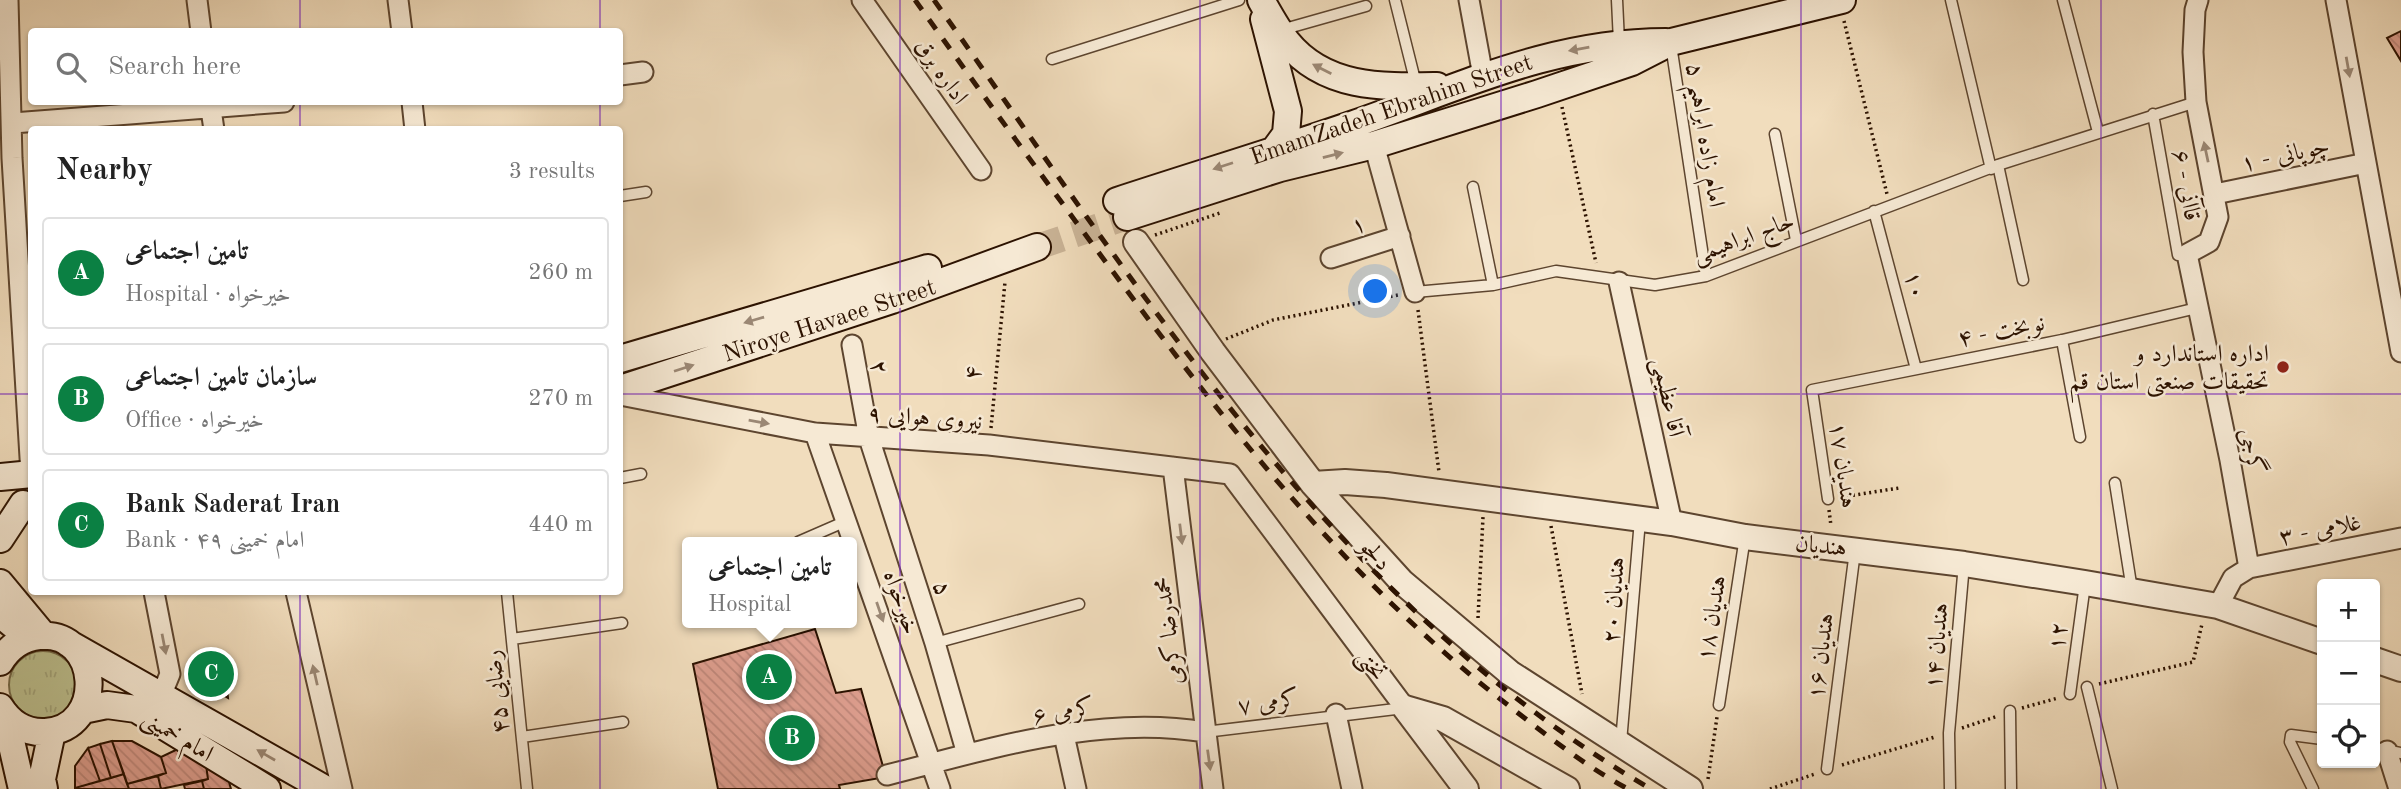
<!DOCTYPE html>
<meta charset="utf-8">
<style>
body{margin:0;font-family:"Old Standard TT",Amiri,serif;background:#f2f2f2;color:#222}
.controls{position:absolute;right:21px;bottom:21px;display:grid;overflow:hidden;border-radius:7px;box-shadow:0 2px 5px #0004}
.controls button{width:63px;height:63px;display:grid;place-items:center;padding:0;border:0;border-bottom:2px solid #e0e0e0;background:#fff;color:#222;font:35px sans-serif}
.you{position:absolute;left:1376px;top:292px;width:24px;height:24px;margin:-18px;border:5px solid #fff;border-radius:50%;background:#1a73e8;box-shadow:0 0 0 10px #1a73e833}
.badge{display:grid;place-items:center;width:46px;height:46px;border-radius:50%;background:#0b8043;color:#fff;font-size:23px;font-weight:700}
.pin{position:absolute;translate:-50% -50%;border:4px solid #fff;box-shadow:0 2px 7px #0006}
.popup{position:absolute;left:682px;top:537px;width:175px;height:91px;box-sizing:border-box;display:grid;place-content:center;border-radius:7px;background:#fff;filter:drop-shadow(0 2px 5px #0005);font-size:23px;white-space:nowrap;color:#767676}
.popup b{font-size:26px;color:#222}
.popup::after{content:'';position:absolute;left:50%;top:100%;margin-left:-14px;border:14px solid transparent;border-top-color:#fff}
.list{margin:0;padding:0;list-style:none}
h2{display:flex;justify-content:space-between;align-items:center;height:91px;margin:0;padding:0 28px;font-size:30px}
h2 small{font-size:23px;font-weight:400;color:#767676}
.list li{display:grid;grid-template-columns:46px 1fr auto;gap:21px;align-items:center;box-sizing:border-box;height:112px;margin:0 14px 14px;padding:0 14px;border:2px solid #e0e0e0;border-radius:7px}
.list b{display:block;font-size:26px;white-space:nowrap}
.list p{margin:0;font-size:23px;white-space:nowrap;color:#767676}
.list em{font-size:23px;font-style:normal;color:#767676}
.icon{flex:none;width:38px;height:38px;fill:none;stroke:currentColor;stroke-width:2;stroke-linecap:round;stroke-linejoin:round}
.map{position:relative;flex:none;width:2401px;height:789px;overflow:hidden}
.search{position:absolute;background:#fff;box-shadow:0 2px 5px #0004;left:28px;top:28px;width:595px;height:77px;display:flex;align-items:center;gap:18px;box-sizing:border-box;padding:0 24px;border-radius:7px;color:#767676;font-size:26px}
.panel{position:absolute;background:#fff;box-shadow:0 2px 5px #0004;left:28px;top:126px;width:595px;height:469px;border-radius:7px}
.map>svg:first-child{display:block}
.grass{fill:url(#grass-tufts);stroke:#746948;stroke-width:2}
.building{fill:url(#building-back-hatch);stroke:#2c1200;stroke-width:2}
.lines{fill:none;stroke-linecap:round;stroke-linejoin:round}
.secondary-tunnel{stroke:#cab497;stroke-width:26;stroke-dasharray:26 13;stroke-linecap:butt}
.service-casing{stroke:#5d452f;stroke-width:13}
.minor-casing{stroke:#5d452f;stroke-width:23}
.tertiary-casing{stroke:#5d452f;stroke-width:28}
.secondary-casing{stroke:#2c1200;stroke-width:30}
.path{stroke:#2c1200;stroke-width:3.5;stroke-dasharray:2 3.5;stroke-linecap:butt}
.service{stroke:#f6e9d4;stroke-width:10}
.minor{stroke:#f6e9d4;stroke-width:19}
.tertiary{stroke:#f6e9d4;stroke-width:24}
.secondary{stroke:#f6e9d4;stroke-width:26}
.rail{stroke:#2c1200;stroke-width:5;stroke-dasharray:12 12;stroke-linecap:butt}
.oneway{fill:#9b8875}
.grid{fill:none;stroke:#7b2cbf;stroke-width:2;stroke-opacity:0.55}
.poi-dot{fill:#8f2418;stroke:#f6e9d4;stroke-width:2.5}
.labels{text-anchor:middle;stroke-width:5;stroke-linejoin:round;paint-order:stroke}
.street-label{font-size:24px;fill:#2c1200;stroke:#f6e9d4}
.poi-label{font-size:24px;fill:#2c1200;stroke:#f6e9d4;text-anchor:end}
</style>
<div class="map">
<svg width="2401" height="789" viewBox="0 0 2401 789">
<defs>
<pattern id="grass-tufts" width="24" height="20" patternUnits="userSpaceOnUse" patternTransform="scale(1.75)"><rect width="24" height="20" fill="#bcc08f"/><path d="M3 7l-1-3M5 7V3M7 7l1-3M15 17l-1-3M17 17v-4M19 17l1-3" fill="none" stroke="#a2a47a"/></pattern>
<pattern id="building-back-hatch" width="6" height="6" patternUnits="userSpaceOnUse" patternTransform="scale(1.75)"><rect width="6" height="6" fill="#db9c8c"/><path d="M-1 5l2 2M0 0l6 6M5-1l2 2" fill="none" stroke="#bc8577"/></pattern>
</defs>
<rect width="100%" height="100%" fill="#f1ddbd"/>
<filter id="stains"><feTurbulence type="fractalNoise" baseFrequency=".00286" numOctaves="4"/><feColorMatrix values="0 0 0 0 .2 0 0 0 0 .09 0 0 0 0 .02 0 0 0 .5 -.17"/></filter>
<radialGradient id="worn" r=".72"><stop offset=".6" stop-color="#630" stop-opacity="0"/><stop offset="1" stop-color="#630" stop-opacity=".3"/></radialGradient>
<path class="grass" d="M9 685a34 34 0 1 1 68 0a34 34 0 1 1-68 0Z"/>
<path class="building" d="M2401,31V61L2387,38Z
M815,629L836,693L861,689L886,777L839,785L840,789H718L693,664Z
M200,658L225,668L228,698L197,680Z
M112,741L124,774L111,778L100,744Z
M112,741H132L161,757L166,773L127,784Z
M100,744L111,778L100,781L88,748Z
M88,748L100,781L75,788V766Z
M180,748L206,765L208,779L161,789L158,776L166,773L161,757Z
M206,765L227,775L231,789H204L202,781L208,779Z
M124,774L129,789H75V788Z
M158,776L161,789H129L127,784Z
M202,781L204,789H185L184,785Z"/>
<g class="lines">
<path class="secondary-tunnel" d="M1037,247L1127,217"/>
<defs>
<path id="service" d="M1395,0L1416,84
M1617,0L1619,42
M1951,0L1991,169
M2063,0L2098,132
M1281,30L1366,6
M1671,45L1706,276
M1052,59L1239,0
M2153,114L2178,255L2187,254
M1775,134L1796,240
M1998,165L2023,280
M1473,187L1493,285
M620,196L646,192
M1874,211L1916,369
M1415,292L1493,285L1556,271L1655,285L1706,276L1998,165L2196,102
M2062,340L2080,437
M620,478L641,474
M2115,483L2132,590
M1828,499L1812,390L2062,340L2197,308
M798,542L844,522
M507,592L527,789
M512,639L622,623
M935,643L1079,604
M2087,687L2112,789
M2070,694L2085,584
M1719,705L1745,537
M2010,711L2011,789
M1205,732L1404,708
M522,737L623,722
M1621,742L1640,520
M2375,748L2401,753
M1827,769L1855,551
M1950,789L1949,733L1964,564
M2313,789L2290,742L2291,735L2322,739"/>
<path id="minor" d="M8,0L12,158L31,474
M197,0L201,32
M398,0L402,32
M862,0L981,170
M1469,0L1483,76
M2198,0L2195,10L2193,52L2196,102L2218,217L2209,242L2187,254L2230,460L2249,568L2233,578L2218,606
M2336,0L2401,352
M620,75L643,72
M210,102L214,130
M412,102L415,130
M13,123L284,102
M1374,145L1415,292
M2215,194L2366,163
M1331,258L1400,236
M1619,282L1672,523
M852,345L869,438L935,643L967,754
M620,395L815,433L989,445L1230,474L1405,708
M815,433L940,789
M1173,467L1213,789
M2249,568L2401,538
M154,592L170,674L161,696
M296,592L342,789
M1336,714L1352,789
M1064,735L1076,789
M2387,751L2399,789
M887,775C989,749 1099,714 1205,732"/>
<path id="tertiary" d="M1136,242L1213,352L1313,484L1402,582L1510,673L1690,789
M1313,484L1345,482L1386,485L1672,523L1745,537L1964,564L2085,583L2218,606L2322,642
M2375,660L2401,669
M1405,708L1443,719L1567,789
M1405,708L1466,789"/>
<path id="secondary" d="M1261,0C1269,14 1277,29 1287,42C1325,89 1383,87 1437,86
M1264,19L1288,111L1286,134L1275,149
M1117,201C1196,175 1276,151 1354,124C1461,87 1550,42 1666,42
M1127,217L1280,168L1374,145L1537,94L1632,62L1671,42L1842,0
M620,359L928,268
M620,389L892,300L1037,247
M0,477L32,474
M0,539L23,504
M0,583L44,636
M0,614L29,638
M68,643L325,789
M0,662C9,647 21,638 39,636C101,630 107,729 45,732C26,733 10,723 0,707
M83,710L107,705L136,709L267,789
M5,715L22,789
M44,789L42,779L52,732"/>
</defs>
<use href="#service" class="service-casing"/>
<use href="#minor" class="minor-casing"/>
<use href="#tertiary" class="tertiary-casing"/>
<use href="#secondary" class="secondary-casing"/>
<path class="path" d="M1844,21L1887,194
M1562,107L1596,263
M1155,235L1220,213
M1418,310L1439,472
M1226,339L1273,320L1398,295
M991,428L1005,282
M1842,497L1899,488
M1829,510L1831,526
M1551,526L1582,694
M1478,618L1483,517
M2099,684L2193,662L2202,624
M2022,708L2058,698
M1962,728L1998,716
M1842,765L1935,737
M1708,779L1717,717
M1770,789L1815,774"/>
<use href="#service" class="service"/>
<use href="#minor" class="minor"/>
<use href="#tertiary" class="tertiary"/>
<use href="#secondary" class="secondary"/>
<path class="rail" d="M915,0C987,101 1060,201 1134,300C1246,450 1364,595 1513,709C1550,738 1587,767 1628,789
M934,0C1139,288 1337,608 1651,789"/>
</g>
<defs><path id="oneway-solid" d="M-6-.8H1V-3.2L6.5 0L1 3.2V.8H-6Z" transform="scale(1.75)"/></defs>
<g class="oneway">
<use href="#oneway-solid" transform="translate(1579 49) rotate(170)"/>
<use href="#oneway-solid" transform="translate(2348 67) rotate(80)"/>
<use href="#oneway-solid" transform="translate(1322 69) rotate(-153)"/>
<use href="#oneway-solid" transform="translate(2206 152) rotate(-102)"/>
<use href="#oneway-solid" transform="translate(1333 155) rotate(-14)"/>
<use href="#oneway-solid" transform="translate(1223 166) rotate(162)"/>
<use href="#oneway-solid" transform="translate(754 320) rotate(164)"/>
<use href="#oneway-solid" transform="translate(684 368) rotate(-18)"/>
<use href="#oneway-solid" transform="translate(759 422) rotate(10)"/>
<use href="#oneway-solid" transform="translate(1181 534) rotate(83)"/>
<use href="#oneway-solid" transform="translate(880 612) rotate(71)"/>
<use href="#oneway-solid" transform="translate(164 644) rotate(79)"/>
<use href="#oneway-solid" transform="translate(315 675) rotate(-103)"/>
<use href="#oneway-solid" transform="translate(266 755) rotate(-150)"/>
<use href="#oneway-solid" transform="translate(1209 760) rotate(82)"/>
</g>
<path class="grid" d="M300,0V32M600,0V32M900,0V789M1200,0V789M1501,0V789M1801,0V789M2101,0V789M300,102V130M600,102V130M0,394H32M620,394H2401M300,592V789M600,592V789"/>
<circle class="poi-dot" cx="2283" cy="367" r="7"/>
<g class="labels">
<g class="street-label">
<text transform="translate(942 71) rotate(55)" y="8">اداره برق</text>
<text transform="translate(1391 109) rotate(-19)" y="8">EmamZadeh Ebrahim Street</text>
<text transform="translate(1706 135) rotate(81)" y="8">امام زاده ابراهیم ۵</text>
<text transform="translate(2285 154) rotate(-12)" y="8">۱ - چوپانی</text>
<text transform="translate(2187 185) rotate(80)" y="8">۶ - قاآنی</text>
<text transform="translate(1358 224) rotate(-17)" y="8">۱</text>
<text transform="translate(1743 237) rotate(-20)" y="8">حاج ابراهیمی</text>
<text transform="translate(1916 285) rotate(75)" y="8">۱۰</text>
<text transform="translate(829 320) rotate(-18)" y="8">Niroye Havaee Street</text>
<text transform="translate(2001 330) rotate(-11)" y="8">۴ - نوبخت</text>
<text transform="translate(880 367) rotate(79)" y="8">۲</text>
<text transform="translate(972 373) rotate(-84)" y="8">۴</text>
<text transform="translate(1669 397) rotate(78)" y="8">آقا عظیمی</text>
<text transform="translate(925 417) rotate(4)" y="8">نیروی هوایی ۹</text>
<text transform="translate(2252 451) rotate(78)" y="8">گرجی</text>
<text transform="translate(1844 465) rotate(82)" y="8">هندیان ۱۷</text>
<text transform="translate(2320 529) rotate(-11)" y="8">۳ - غلامی</text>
<text transform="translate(1821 545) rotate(6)" y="8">هندیان</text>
<text transform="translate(1376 554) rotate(48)" y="8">دلجو</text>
<text transform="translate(943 588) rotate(72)" y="8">۵</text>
<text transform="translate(1613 600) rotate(-86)" y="8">هندیان ۲۰</text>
<text transform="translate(902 602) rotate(71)" y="8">خیرخواه</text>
<text transform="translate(1711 618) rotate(-81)" y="8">هندیان ۱۸</text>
<text transform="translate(1168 631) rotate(-97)" y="8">محمدرضا کرمی</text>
<text transform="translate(2057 636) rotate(-83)" y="8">۱۲</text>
<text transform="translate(1936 646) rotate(-85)" y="8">هندیان ۱۴</text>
<text transform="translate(1820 656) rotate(-83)" y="8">هندیان ۱۶</text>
<text transform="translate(1372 664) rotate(53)" y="8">تختی</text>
<text transform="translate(496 692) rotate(-96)" y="8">رضایی ۴۵</text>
<text transform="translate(1268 702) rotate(-8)" y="8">کرمی ۷</text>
<text transform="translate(1063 711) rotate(-9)" y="8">کرمی ۶</text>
<text transform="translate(178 735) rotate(31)" y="8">امام خمینی</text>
</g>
<g class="poi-label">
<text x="2269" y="361">اداره استاندارد و<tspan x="2269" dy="28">تحقیقات صنعتی استان قم</tspan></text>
</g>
</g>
<rect width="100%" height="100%" filter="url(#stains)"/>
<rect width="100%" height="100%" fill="url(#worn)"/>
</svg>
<div class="controls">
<button>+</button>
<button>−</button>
<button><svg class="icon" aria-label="locate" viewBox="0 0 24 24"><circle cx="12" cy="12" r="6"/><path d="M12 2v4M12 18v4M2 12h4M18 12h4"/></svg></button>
</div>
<div class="you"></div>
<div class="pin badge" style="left:769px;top:677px">A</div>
<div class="popup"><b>تامین اجتماعی</b>Hospital</div>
<div class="pin badge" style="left:792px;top:738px">B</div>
<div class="pin badge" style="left:211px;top:674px">C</div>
<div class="search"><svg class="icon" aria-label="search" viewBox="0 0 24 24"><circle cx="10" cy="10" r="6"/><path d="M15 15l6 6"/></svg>Search here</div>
<section class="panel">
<h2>Nearby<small>3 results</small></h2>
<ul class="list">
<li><span class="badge">A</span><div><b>تامین اجتماعی</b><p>Hospital · خیرخواه</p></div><em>260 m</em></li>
<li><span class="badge">B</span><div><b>سازمان تامین اجتماعی</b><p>Office · خیرخواه</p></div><em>270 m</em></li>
<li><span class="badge">C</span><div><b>Bank Saderat Iran</b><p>Bank · امام خمینی ۴۹</p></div><em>440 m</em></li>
</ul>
</section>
</div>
